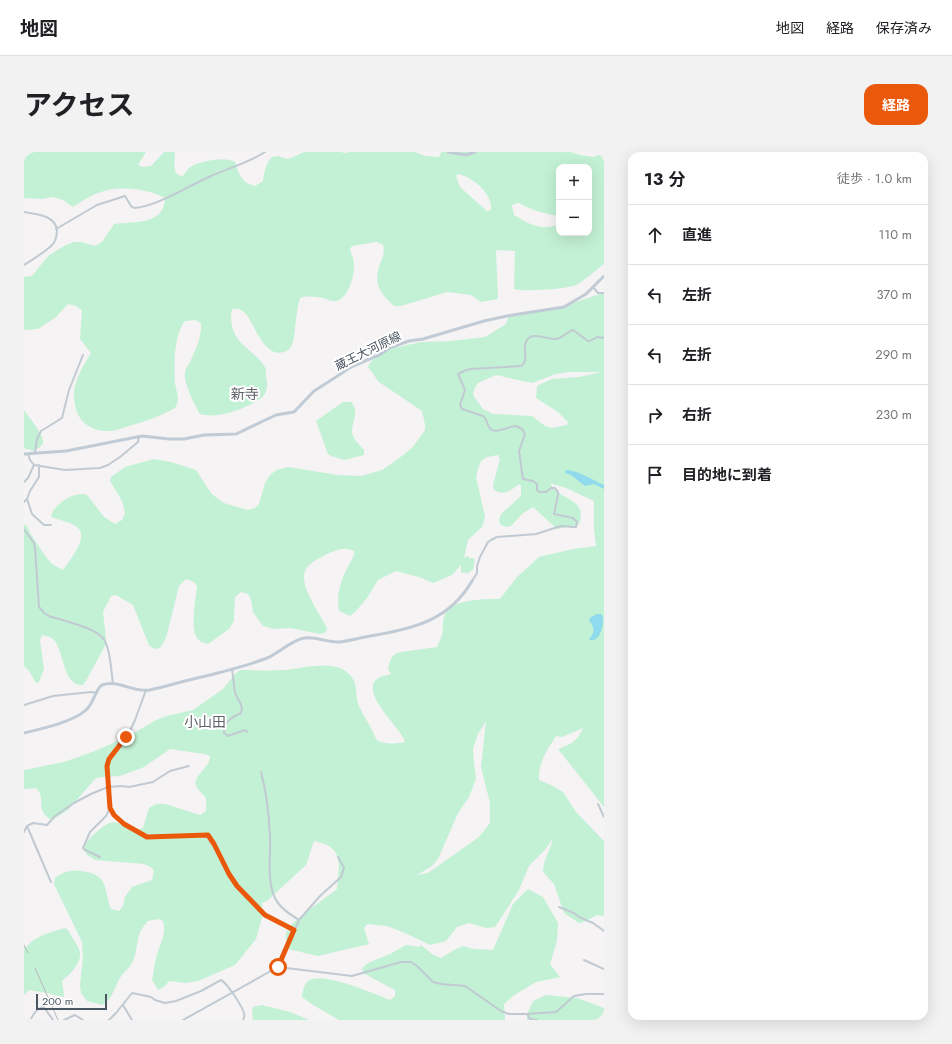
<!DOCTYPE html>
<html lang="ja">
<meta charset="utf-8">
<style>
body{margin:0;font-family:Jost,"Noto Sans JP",sans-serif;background:#f2f2f2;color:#202124}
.controls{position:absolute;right:12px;top:12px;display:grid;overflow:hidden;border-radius:8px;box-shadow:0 4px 16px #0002}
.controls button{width:36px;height:36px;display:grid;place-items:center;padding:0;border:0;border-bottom:1px solid #e0e0e0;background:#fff;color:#202124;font:20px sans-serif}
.scale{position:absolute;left:12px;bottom:10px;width:71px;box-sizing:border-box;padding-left:4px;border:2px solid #4a5661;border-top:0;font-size:11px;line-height:14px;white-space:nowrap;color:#4a5661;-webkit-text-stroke:3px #fff;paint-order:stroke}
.stop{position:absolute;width:12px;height:12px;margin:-9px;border:3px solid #ea580c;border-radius:50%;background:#fff}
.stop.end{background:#ea580c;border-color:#fff;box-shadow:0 1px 4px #0008}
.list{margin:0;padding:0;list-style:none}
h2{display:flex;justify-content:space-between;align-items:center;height:52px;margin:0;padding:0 16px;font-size:17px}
h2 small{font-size:13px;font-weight:400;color:#757577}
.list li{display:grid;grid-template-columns:26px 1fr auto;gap:12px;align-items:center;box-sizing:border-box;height:60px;padding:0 16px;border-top:1px solid #e0e0e0}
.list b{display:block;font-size:15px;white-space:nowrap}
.list em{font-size:13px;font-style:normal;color:#757577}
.icon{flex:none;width:22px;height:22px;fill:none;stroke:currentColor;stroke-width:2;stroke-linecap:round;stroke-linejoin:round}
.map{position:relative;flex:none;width:580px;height:868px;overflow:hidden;border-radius:12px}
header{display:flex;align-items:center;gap:24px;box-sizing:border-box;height:56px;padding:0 20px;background:#fff;border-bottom:1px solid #e0e0e0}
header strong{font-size:19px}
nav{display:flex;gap:22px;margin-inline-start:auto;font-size:14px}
.intro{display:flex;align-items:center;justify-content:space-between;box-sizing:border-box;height:96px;padding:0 24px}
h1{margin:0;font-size:28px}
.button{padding:10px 18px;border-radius:12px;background:#ea580c;color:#fff;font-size:14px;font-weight:700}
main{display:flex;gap:24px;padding:0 24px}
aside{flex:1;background:#fff;border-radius:12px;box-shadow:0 4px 16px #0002}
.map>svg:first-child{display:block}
.green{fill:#c3f1d5;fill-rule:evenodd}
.water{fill:#90daee}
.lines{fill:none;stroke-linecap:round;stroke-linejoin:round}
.street{stroke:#c1cad2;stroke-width:2}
.secondary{stroke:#c1cbd6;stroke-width:3}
.rail{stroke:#b5b8bd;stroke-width:1}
.route{stroke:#ea580c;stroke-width:5}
.labels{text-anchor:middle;stroke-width:4;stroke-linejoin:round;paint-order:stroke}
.street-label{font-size:12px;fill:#4a5661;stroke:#fff}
.quarter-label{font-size:14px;fill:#5f6368;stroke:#fff}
</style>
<header>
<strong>地図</strong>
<nav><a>地図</a><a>経路</a><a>保存済み</a></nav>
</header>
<div class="intro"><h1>アクセス</h1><a class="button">経路</a></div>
<main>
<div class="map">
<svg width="580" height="868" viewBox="0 0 580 868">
<rect width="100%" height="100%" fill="#f5f3f3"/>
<path class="green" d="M0,0H122L114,13L119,15L127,14L140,0H151C151,8 147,24 159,24C162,20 164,16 168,14C177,9 203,4 211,10C216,23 216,30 231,34L239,29C240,21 242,11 248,5L254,4L263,7L267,6L280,0H316L322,1L325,0H391L401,4L415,5L417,0H547L556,3L569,5L580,1V112C573,117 559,130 552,133C543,137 499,140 490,137L491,99L472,98L474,147L457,150L447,143L423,140L377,154H370C356,141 349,132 356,112C359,105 361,100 359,93L353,90L328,94L326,97C327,102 330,107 330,112C331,124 323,151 309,149C306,149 303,147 300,146C293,145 282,143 276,146C272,159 272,172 270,185C269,191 267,198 260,200C240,206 231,173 222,162C218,157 213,156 208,157C206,166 207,175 212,184C219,196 234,203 241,215C242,218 242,221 242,224C247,243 236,248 221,255C207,261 190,266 176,262C171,254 159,230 161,221C161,217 164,213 166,210C172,197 178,185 177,171L171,168L161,169C150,182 150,213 151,230C152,241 157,245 151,256C135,265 119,270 102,275C97,276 92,279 87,279C69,280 54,271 51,253C51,249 49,244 50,240C52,226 59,213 67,201L56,187L58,158L52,154L44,152L32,165L14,177L0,178V125L8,124L25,103L42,93L50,90H57L71,94L78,90L90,72C110,69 140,74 141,46C122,36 94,33 74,41C65,44 57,50 49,55L39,48L29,45L18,47L0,46ZM535,15H565V81H535V72C518,80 505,72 490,63L488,54L490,52L495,51C507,58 522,62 535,64ZM434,22C449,25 469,42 467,58L463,59L436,35L432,24Z
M580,141V655L534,597C546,593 554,589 559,576L538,585L532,584C523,598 514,611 515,628L527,633L539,640L552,660L580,689V764L573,763L560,770L555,771L540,761L530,732L519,720C519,707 527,697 529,686L521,698L505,714L495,738L471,775L462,776L445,771L433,775L422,789L406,793L381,781L363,774L343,772L340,776L345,792L294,804L264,797C263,791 260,785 263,779C267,769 303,745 313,737C315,712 321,695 290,689L282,713L243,749L238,751V766L232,787L211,813L174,829L161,831L145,829L141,834L134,838L128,828C130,821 130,813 132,806C135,794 143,782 139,769L134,767L124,769C109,784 116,796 108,811C106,815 101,819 98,823C91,832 89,848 78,853L63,849L57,841L56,833L59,804L58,790L30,732L31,726C34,724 38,721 42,720C52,717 74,719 79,730C83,738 83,748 87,757L95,759L99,754L101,745L108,735L128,728L130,719L127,715L120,712L71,708L62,702L60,694C64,687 81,670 90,670C97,671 104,676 110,679L119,676L125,656L132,652H141L176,663L182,659V646C180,643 176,640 173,636C166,624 187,616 186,604L180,602L146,597L120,615L96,624L77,625L71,627L44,658L28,668C10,659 23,646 12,636L0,637V618L40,610L71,599L105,584L132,568L143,564L169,558L199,537L211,522L216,518C230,518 245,519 259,518C280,517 315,504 329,527C334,535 331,546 335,554C340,566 348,575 352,587C358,593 373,592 381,590C378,576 331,538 356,525C359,523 364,524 367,522L364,517C366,508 367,502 377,500L413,495C414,491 417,487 418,483C420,476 417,466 423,459C431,447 462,447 476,447L493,425L515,405L549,397L572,394L570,376V349L542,336L526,331C536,350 564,345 555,372L549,374L533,377L509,355L498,362L487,374L482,375L477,373L475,369L477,362L497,344V334L495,332C487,339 479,344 470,338L469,333L476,307L474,303L463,305L457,309L454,317L452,325L461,365L458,375L444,388L440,406L444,404L446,407L448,405L451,408L449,418L442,422L441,420L437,421V413L428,423L409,431L395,425L372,419L354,428L343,446L332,459L326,464L315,459C311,438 320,422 330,403V399C320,394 312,398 303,402C296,406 284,411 281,419C275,434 296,462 303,476L302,480L296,482L266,476L250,477L239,474L229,460L227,448L224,442L217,440L211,445L210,464V469L205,477L184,492C180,491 176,490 173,486C166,476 172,446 173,434L170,430L162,427L155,434L142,486L136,496L130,497L125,493L109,453L92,443L87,444L79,460L82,486V492L63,527L59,533C39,535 40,499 30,488C26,484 22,484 18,483L16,488L20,517L15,530L12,531L5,519L0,514V372L3,374L6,381L22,405L28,412L39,418C45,409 65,386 54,376C48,370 35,368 27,365C28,353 52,338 63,343L80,365L91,372L98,368L101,361L98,349L86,329L87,325L101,315L130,307L147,310L172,318L187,341L194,347L200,351L223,358L231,356L235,352L241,331L247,322L253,318L264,315L314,323L337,324L358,318L374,307L389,295L401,278V272L398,259L355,230L344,215L352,202L365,197L397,190L427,189L461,185L482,172L485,163L511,160L539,154ZM545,220H578L555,225L528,227L513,234L512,246L534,260L544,270L543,273L528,276L521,274L508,264L469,262L459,257L451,246L449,242L451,236L454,231L472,223L508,231L532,222ZM462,569L457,615L466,651V671L455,685L404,721L393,723L408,714L414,707L434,661L445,645L452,627L450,611L449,597L454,582Z
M319,250H327C338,262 323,274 330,286C332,290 337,294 340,298V303L320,308L307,304L304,302L292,269Z
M0,258C4,264 21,284 19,291C17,295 13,297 9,299L0,296Z
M504,737L519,745L534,771L533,789L526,812L536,825L512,830L489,844L480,852L481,868H315L289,853L278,845C279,838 280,829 288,827C304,822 349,841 366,848L371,844V838L339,821L338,816L344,811L366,802L382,793L395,795L397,793L408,802L417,806L430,798L439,794L450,797L469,798L489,752Z
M41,776L44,778C47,784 52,790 55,797C60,810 46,822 38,829L40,843L39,845L23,841L5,838L0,843V796C5,794 6,790 10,788C19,782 31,779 41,776Z
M522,843L553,846L580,856V868H503V862L509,849Z
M238,853L266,860L285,868H229L228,858L229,855Z"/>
<path class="water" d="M542,318C554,318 568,328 580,333V337L570,332L561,334L547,323L541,321Z
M573,462H577L579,465C579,474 577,489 566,488L565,487C572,479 570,476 565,468L567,465Z"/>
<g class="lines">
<path class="street" d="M0,60C12,62 31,63 33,78C33,84 32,89 28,93C20,101 9,107 0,113
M32,77L73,53L101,44L107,54L110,56C132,55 166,33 187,24C205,16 224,11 241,0
M569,135L574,141H580
M11,301L13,287L17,279L38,266L45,238L59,203
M4,302L6,308L10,313L41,318L76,316L84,313L96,305L114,290L115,284
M0,330L4,326L10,313
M3,347L8,362L20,373H27
M0,350L3,347L6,339L15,325V313
M0,377L10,391L11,396L15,455L20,461L25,464C39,469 73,475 81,489C87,501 87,518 89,532
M448,429L453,421V414L456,405L464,390L467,388L473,385L512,382L537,374L550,375H552L553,370L549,366L530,362L534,343V340L531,336H527L522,340H515L513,338V332L509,329L499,327L495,299L501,282L498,277L492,274C484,274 470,284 465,275C462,270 463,267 459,264L438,257L436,253L441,238L434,222L440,219L446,217L497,214C507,208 495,192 506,185C515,181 523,188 532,187C539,186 542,180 549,178L564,189H566L573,185L580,186
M208,517C209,525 210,533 211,540C213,548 220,552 217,561C208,565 199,570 200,581L204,584L221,578L223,580
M122,538L111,568L106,579L84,611L83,623L86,656L90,663L100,672L123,685L184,683L190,692L205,722L213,735L241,763L271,778
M0,553L29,544L67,540L73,541
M237,620C243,642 245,663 246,684C247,704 242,730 252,748C257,757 267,763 275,768
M574,652L580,665
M3,674L27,730
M0,680L3,674L9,671L23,673L31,664L50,651L67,642L84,635L98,634L105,635L129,630L146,619L165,614
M76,705L61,698L59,696L66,680L82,664L85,658
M535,755L550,761L555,765L569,771L580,779
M560,808L580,817
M254,815L275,768L296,744L317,725L320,716L314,705
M99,853L108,868
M503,862L506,867L513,868
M6,868L12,859L19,854L29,868
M40,868L51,863L59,868
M85,868L92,861L108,841L127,845L131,848L141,851L152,849L177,839L197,828C203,831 218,854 220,861C221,864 220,865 219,868
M159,868L254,815L328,824L377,810H387L394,815L409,830L417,832L441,834L477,859L485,862H503L532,860L550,844L562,842H580"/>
<path class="secondary" d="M424,0L442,3L451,0
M0,302L42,299L118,284L145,287H160L180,283L212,282L252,263L270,260L290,239L312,225L327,215L357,202L365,196L385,189L399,187L460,169L483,164L540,155L562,142L580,124
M0,581C17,577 49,570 62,558C69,553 72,536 78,533C94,527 109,541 126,538C144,534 163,528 182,524C202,519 223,514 243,506C255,501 266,489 280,486C292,484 304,491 316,490C328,488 340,485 352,483C392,476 426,467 448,429"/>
<path class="rail" d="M0,793L4,801
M11,816L34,868"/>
</g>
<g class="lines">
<path class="route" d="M102,585L85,607L83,614L86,656L90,663L100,672L123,685L184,683L190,692L205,722L213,734L241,763L270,778L254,815"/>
</g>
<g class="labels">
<g class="street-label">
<text transform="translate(344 199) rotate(-26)" y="4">蔵王大河原線</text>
</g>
<g class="quarter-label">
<text x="221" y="247">新寺</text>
<text x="181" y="575">小山田</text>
</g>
</g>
</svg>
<div class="controls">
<button>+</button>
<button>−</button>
</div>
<div class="scale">200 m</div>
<div class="stop" style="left:254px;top:815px"></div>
<div class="stop end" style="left:102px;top:585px"></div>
</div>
<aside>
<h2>13 分<small>徒歩 · 1.0 km</small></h2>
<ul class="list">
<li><svg class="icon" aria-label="ahead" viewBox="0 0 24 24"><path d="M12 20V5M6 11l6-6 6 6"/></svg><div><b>直進</b></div><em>110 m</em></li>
<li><svg class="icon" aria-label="left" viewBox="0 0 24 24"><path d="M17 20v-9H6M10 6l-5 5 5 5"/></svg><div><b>左折</b></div><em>370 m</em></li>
<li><svg class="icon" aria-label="left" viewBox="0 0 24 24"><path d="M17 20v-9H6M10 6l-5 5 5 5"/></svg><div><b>左折</b></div><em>290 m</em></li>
<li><svg class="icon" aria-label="right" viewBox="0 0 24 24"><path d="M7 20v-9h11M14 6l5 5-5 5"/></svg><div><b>右折</b></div><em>230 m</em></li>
<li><svg class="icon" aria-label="arrive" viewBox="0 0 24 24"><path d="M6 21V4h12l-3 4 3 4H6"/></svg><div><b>目的地に到着</b></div></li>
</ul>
</aside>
</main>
